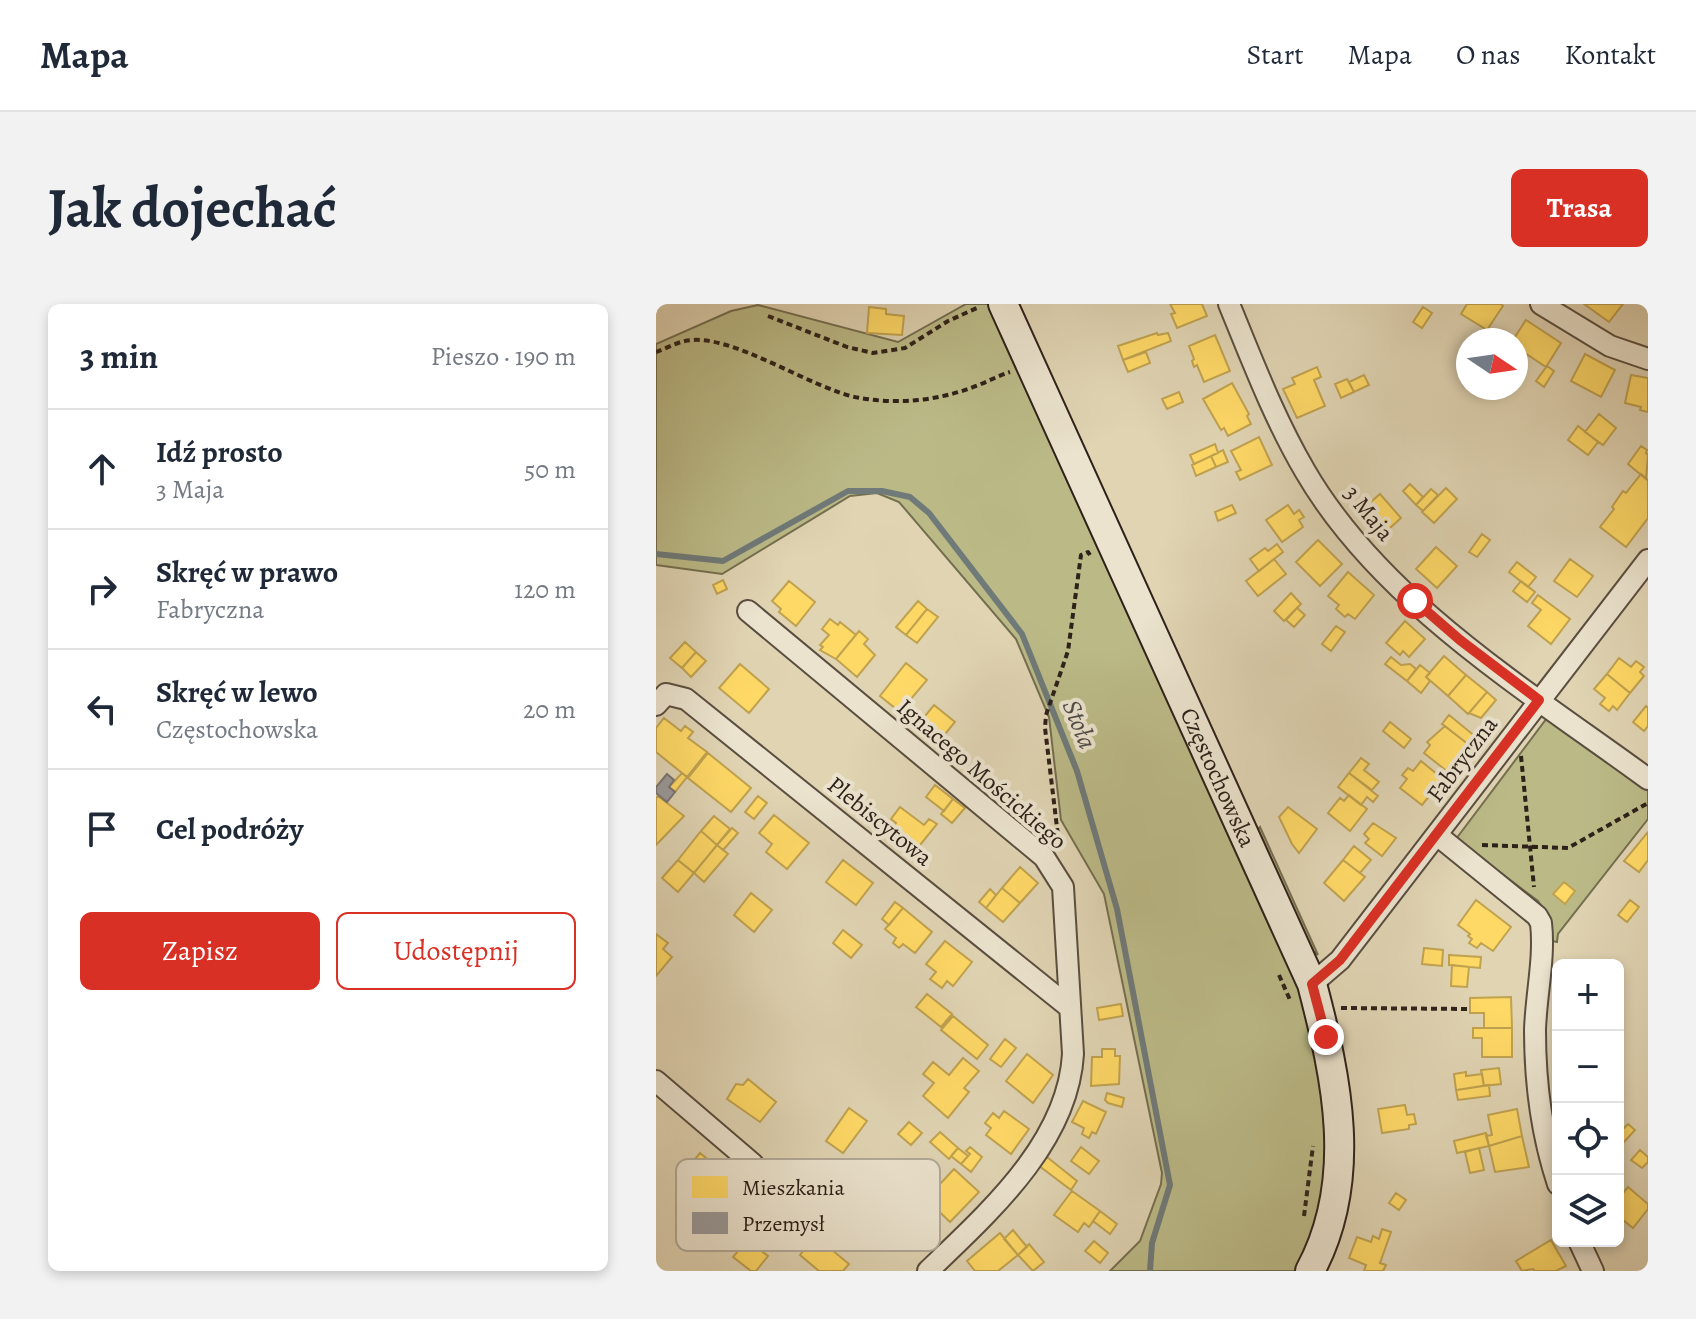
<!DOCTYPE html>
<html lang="pl">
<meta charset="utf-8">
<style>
body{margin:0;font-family:Alegreya,serif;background:#f2f2f3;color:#1f2937}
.controls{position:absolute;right:24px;bottom:24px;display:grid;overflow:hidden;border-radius:12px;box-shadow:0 4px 12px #0003}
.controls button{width:72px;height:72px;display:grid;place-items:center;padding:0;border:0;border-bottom:2px solid #e0e1e3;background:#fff;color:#1f2937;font:40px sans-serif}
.compass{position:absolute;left:800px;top:24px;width:72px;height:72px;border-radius:50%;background:#fff;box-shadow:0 4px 12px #0003;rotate:103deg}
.stop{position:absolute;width:24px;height:24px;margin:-18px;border:6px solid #d93025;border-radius:50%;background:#fff}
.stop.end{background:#d93025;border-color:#fff;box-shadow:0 2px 8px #0008}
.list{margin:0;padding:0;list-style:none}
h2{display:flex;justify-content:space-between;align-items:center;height:104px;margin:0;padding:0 32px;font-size:34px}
h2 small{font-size:26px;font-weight:400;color:#747a83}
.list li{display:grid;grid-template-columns:52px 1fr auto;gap:24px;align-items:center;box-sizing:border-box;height:120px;padding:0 32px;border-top:2px solid #e0e1e3}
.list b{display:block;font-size:30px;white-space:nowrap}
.list p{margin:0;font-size:26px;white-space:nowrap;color:#747a83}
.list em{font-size:26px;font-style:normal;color:#747a83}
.actions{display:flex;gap:16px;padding:24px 32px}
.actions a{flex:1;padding:18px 0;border:2px solid #d93025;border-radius:12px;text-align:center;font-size:28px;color:#d93025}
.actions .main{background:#d93025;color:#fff}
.icon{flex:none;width:44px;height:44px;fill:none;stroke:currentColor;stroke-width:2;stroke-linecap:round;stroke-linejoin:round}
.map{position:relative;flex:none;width:992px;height:967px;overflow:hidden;border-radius:12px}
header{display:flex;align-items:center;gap:48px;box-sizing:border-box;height:112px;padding:0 40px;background:#fff;border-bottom:2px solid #e0e1e3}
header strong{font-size:38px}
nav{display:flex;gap:44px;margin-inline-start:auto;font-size:28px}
.intro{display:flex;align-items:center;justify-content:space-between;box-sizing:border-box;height:192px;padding:0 48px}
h1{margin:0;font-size:56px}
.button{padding:20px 36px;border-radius:12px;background:#d93025;color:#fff;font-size:28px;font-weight:700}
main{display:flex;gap:48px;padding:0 48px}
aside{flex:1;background:#fff;border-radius:12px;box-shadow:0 4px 12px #0003}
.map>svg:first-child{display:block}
.green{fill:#bbba87;stroke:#746e50;stroke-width:2}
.homes{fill:#ffd966;stroke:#c0a24f;stroke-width:2}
.industry{fill:#999;stroke:#797573;stroke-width:2}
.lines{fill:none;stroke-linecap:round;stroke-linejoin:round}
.stream{stroke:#6f7a79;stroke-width:6}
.street-casing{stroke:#5a4e40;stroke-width:24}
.secondary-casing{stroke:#2e211a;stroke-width:32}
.path{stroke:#2e211a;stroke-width:4;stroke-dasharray:6 4;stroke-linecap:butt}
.street{stroke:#ebe3ce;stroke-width:20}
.secondary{stroke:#ebe3ce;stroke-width:28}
.route{stroke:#d93025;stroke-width:10}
.labels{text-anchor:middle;stroke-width:8;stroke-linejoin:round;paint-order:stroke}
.street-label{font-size:24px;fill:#2e211a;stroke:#ebe3ce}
.water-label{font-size:26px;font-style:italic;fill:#4e4d4a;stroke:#ebe3ce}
.key{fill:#ebe3ce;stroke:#b2a998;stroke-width:2}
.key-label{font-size:22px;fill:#2e211a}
</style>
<header>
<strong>Mapa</strong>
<nav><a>Start</a><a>Mapa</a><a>O nas</a><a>Kontakt</a></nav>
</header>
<div class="intro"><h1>Jak dojechać</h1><a class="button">Trasa</a></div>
<main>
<aside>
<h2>3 min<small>Pieszo · 190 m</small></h2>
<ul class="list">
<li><svg class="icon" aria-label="ahead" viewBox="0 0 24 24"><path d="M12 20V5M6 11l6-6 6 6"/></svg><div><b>Idź prosto</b><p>3 Maja</p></div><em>50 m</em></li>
<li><svg class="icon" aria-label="right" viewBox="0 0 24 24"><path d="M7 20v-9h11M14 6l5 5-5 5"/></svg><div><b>Skręć w prawo</b><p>Fabryczna</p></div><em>120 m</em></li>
<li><svg class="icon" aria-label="left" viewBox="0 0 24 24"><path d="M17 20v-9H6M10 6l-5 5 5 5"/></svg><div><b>Skręć w lewo</b><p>Częstochowska</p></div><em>20 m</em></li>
<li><svg class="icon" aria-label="arrive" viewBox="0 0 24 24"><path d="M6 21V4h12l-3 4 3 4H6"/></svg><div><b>Cel podróży</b></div></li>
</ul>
<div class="actions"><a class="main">Zapisz</a><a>Udostępnij</a></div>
</aside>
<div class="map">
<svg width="992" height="967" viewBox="0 0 992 967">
<rect width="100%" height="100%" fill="#e0d4b3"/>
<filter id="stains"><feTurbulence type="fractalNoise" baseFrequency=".0025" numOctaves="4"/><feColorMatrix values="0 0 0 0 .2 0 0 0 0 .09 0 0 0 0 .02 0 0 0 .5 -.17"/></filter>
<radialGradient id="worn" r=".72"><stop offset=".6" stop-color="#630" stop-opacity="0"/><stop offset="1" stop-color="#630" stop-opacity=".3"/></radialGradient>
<path class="green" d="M310,0H333L629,645L657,724L672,809L669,897L641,967H454L484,937L505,880L506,869L448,590L405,516L393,413L360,335L243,198L221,189L194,192L66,270L0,261V40L75,7L102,1L242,38Z
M891,414L992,487V515L902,630L901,638L896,637L888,606L882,597L800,535Z
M604,523L662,651L651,642L601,527Z"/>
<path class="homes" d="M514,0H546L551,12L521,24L515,10L519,9Z
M811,0H845L847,2L831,26L805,10Z
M928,0H967L953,18Z
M213,3L230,5V10L248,12L246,31L211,29Z
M767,3L776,9L766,24L757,18Z
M870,16L905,39L890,63L860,43V36H857Z
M501,29L502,31L512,29L515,37L467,56L462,42Z
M559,31L574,67L548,78L541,61L538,63L536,57L538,55L533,42Z
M490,48L494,59L472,68L467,56Z
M929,50L959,66L945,93L915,77Z
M891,62L898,67L888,83L880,77Z
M661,63L665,73L658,76L669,102L641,114L627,85L639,80L636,74Z
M708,71L713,81L698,88L693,78Z
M975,71L992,74V108L984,106L985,103L969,99Z
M691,75L698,88L685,94L679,80Z
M576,79L593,110L591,112L595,120L572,132L568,124L565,126L547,95Z
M523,88L527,98L511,105L506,95Z
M943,110L960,124L947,141L929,128Z
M922,122L942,138L932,151L912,136Z
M603,133L616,161L584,176L580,168L585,166L575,147Z
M559,140L562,149L538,160L534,151Z
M985,142L991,146L990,149L992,151L990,175L972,160Z
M567,146L572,158L560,163L555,152Z
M555,152L560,163L540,172L536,161Z
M985,170L992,176V214L970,243L944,223L958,205L956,203L967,187L970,189Z
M754,180L767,193L760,201L747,187Z
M790,184L801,195L778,219L766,208Z
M775,185L782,191L767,207L760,201Z
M724,190L745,214L723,234L701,210Z
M576,201L580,209L562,217L559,208Z
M632,201L638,210L643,206L648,213L643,216L647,223L626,238L610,216Z
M826,230L834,236L821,253L813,248Z
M662,236L686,260L664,282L640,258Z
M621,240L627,248L603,267L594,255L609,244L612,247Z
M780,243L801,262L781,284L760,265Z
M618,255L630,270L602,292L590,277Z
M914,255L937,272L921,293L898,277Z
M861,258L880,273L872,283L853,268Z
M692,268L718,291L699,315L692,310L689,313L680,305L683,301L672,292Z
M67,276L71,285L61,290L57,281Z
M133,277L159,298L140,322L123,308L125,305L116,297Z
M865,277L879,288L871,298L857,287Z
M635,289L645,300L628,317L618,307Z
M882,291L914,315L895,340L872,322L885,306L876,299Z
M262,297L271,305L250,331L240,323Z
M641,304L649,311L638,323L630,316Z
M271,305L282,313L261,339L250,331Z
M174,315L182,321L184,318L200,331L180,355L164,346L167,343L164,341L173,331L166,325Z
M749,317L769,335L753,353L747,347L744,351L730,339Z
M680,322L689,328L675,347L666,340Z
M203,327L212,335L208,340L219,351L201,373L180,355Z
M29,338L40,348L26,364L14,354Z
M40,348L50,357L35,373L26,364Z
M788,352L810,371L792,392L770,373Z
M735,353L745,361L754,360L760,365L751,377L729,360Z
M963,354L975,363L980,357L988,363L984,368L988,372L974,389L951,370Z
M250,359L271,376L244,408L224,392Z
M84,360L113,385L93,409L63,384Z
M764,361L774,369L770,373L774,377L765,389L751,377Z
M951,370L974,389L961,406L957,402L953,407L944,400L949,394L938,385Z
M810,371L831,388L812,410L792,392Z
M831,388L840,396L825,414L813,409Z
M278,401L299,418L281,440L261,422Z
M990,402L992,404V422L988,427L977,418Z
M793,411L820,433L813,441L786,420Z
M8,414L25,427L29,422L37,428L32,434L51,448L31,473L0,448V424Z
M734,418L755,435L748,444L727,427Z
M789,422L813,441L792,468L768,449L774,441L771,438Z
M52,449L95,484L75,508L32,474Z
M705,454L713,460L708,466L723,478L716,486L693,469Z
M765,457L787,475L766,501L744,484L751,475L746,471L752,464L757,467Z
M26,469L31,473L19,488L13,483Z
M693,469L722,492L717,498L711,493L705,501L682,483Z
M279,481L297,495L288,507L270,493Z
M693,491L711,505L694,527L672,509L684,494L688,497Z
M2,492L28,512L0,541V494Z
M102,492L111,499L98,515L89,508Z
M297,495L309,504L296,519L285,510Z
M244,503L268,521L273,515L281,520L256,551L231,531L240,519L235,515Z
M632,503L661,525L643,549L636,540L623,513Z
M118,511L153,539L131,565L110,548L116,540L103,529Z
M58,512L74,525L61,541L45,527Z
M717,519L740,534L726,552L709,539L713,535L708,530Z
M76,524L82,529L67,546L61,541Z
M45,527L61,541L38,569L22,556Z
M992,528V556L983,568L968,557Z
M61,541L72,550L48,578L38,569Z
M698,542L715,556L704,569L687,556Z
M22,556L38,569L22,588L6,574Z
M187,556L217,579L200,601L170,578Z
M687,556L709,573L688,597L668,579Z
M364,563L382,579L364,599L346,584Z
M908,578L919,587L909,600L897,590Z
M346,584L364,599L347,618L330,604Z
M334,585L340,591L330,604L323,598Z
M95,589L116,606L98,628L78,611Z
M820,596L855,623L837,647L825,639L821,644L813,639L816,635L812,632L814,630L802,621Z
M974,596L983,603L971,618L962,611Z
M239,598L247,604L233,621L226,615Z
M247,604L276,628L259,649L247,640L243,644L237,639L240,634L229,625Z
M187,626L206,641L195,654L177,639Z
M0,630L12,639L7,645L16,653L0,672Z
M289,637L316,658L297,682L291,677L286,684L274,675L280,668L270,660Z
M768,644L787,646L786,662L766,660Z
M793,651L825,653L824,664L793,661Z
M796,661L813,663L811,683L795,682Z
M271,690L296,710L285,723L260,703Z
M855,693L856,724H828V709H814V694Z
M465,700L467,712L443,716L441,704Z
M297,712L332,741L321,755L285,726Z
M817,724H856V753H826V734H817Z
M349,735L360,744L345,763L334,755Z
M446,745H459V752H464L463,780L435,782L436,753H446Z
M371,750L397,771L377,799L350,777Z
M307,754L323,767L308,784L313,788L292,814L267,792L278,779L267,770L277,758L293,771Z
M843,764L845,780L828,782L825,766Z
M810,768V772L826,770L828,782L800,786L798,770Z
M92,775L120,798L104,818L71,795L80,780L87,781Z
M833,781L834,792L802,796L800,786Z
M451,789L468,794L466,803L452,799L449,796Z
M427,797L450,808L440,830L436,828L433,834L426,830L428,824L416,818Z
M749,801L751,811L758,810L760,820L753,821V825L726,829L722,805Z
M193,804L211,817L187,849L170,837Z
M861,805L866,832L833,842L830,832L836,831L832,811Z
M348,807L373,825L355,850L330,831L335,824L329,819L337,809L343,814Z
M253,818L266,829L255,841L242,830Z
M972,820L979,826L967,839L962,834V830Z
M284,828L302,844L293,855L274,838Z
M830,829L833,842L801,849L798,837Z
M866,832L873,863L839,868L833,842Z
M314,843L326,853L315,868L305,860L314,850L310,847Z
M425,843L443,857L433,870L415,857Z
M302,844L312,852L305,860L295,852Z
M823,844L828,866L814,869L809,848Z
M984,846L992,853V858L986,864L975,856Z
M44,849L55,858L61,860L62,864L78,877L64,894L30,866Z
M386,849L421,877L415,886L378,858Z
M298,865L323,888L294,918L270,895Z
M972,883L992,900V905L977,924L962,912V895Z
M416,887L444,907L433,923L428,919L422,928L398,911Z
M740,889L750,896L743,906L733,899Z
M444,907L461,920L454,930L437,917Z
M726,925L735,928L724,959L730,961L727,967H708L710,961L693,954L701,933L715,938L717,932L723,935Z
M357,926L371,943L362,951L348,935Z
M344,929L362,951L342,967H319L311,957Z
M159,932L193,960L187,967H163L144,951Z
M91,936L112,952L100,967H95L77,953Z
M895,936L910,962L900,967H879L877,965L866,967L860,957Z
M438,937L452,949L444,959L429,947Z
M373,940L388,958L377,967L362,951Z"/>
<path class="industry" d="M11,470L18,476L13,483L19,488L11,498L0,489V483Z"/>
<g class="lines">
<path class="stream" d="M0,250L67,257L192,187H226L254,193L273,209L366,330L421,467L461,605L514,881L496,939L494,967"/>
<defs>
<path id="street" d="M573,0C596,56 618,114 649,167C725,298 872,387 992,475
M885,0L954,42L992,55
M92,307L388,553L407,583L417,750C412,839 332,909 272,967
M0,401L10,390L30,395L413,703
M781,531L881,612L885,619C889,654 880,691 879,726C879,777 886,832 902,880
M656,680L684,656L992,256
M0,777L97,860
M923,937L937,967"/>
<g id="secondary">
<path id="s1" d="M347,0L656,680C681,775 703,876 654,967"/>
</g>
</defs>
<use href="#street" class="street-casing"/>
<use href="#secondary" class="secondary-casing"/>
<path class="path" d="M112,12L191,43L217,49L249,44L292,17L323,3
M0,48C9,45 19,39 29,37C74,27 156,86 204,94C245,101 287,96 325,80C335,76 344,71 354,68
M865,452L878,583
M403,540L389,424L390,411L412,347L425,251L432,248L434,251
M826,541L912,544L992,499
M623,671L634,696
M685,704L814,705
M648,912L657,842"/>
<use href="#street" class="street"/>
<use href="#secondary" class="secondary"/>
</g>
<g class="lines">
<path class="route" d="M670,733L656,680L684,656L883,396L804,336L759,297"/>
</g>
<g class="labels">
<g class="street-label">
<text transform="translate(713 209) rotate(51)" y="8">3 Maja</text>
<text transform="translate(806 455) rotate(-53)" y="8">Fabryczna</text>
<text transform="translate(326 470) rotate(41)" y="8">Ignacego Mościckiego</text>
<text dy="8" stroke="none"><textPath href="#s1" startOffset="520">Częstochowska</textPath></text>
<text transform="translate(224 517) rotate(39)" y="8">Plebiscytowa</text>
</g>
<g class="water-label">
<text transform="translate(424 420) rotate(68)" y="9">Stoła</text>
</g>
</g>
<rect x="20" y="855" width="264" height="92" rx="12" class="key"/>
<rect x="36" y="872" width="36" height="22" fill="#ffd966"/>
<rect x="36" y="908" width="36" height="22" fill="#999"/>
<g class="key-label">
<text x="86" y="891">Mieszkania</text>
<text x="86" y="927">Przemysł</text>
</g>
<rect width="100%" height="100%" filter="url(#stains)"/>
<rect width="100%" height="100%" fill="url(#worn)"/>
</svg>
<div class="controls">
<button>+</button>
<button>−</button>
<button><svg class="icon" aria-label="locate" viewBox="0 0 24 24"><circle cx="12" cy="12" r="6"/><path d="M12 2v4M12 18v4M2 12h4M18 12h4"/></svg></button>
<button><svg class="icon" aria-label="layers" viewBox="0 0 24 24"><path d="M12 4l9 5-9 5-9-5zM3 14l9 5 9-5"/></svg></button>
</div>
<svg class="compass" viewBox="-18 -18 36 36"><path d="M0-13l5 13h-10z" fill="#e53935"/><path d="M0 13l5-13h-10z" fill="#747a83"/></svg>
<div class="stop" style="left:759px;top:297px"></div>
<div class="stop end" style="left:670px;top:733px"></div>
</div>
</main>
